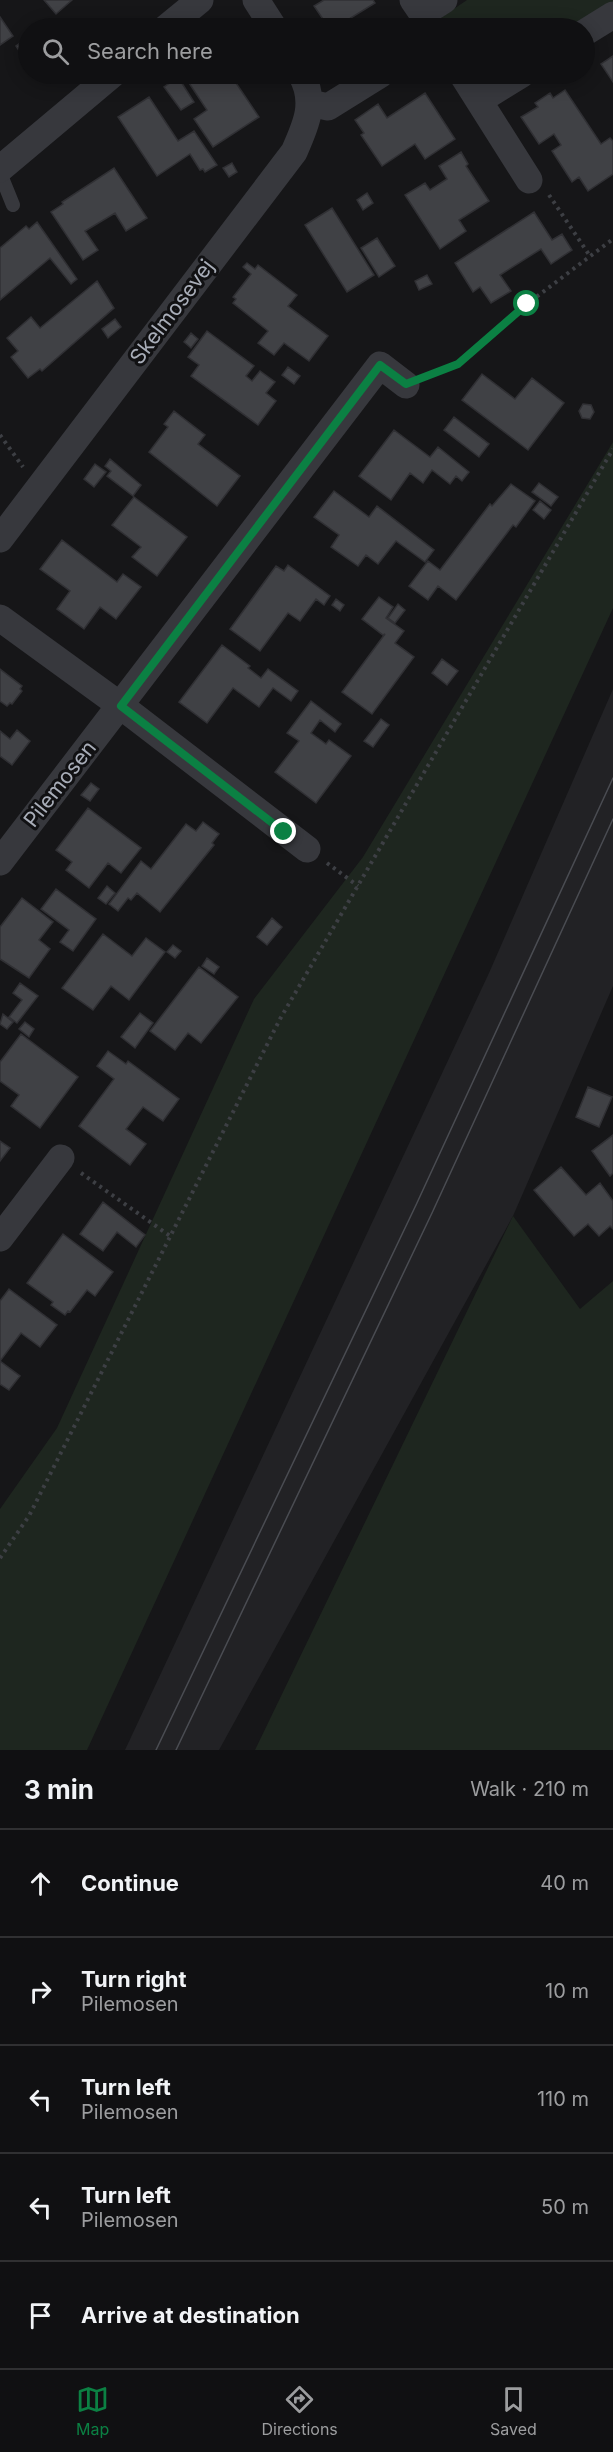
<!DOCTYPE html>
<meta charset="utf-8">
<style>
body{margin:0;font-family:Inter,sans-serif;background:#1e1e20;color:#f1f3f6}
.stop{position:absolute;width:18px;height:18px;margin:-14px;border:4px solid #0b8043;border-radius:50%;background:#fff}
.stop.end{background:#0b8043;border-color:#fff;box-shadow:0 2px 6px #0008}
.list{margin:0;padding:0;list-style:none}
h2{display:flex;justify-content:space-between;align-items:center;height:78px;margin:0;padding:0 24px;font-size:26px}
h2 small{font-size:20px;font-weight:400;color:#9c9d9f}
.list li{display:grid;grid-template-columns:39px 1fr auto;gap:18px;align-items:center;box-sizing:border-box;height:108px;padding:0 24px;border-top:2px solid #303032}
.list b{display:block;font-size:22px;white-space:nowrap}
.list p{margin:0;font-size:20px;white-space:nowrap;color:#9c9d9f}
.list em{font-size:20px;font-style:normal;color:#9c9d9f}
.icon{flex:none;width:33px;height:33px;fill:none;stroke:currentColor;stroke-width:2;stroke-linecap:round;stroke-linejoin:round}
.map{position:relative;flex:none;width:613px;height:1750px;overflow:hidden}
.search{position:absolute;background:#101012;box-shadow:0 3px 15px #0003;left:18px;right:18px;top:18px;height:66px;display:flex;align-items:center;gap:15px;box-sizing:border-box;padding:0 21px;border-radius:33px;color:#9c9d9f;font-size:22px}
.sheet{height:618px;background:#101012}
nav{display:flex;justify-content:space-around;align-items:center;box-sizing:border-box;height:84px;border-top:2px solid #303032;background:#101012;font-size:16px;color:#9c9d9f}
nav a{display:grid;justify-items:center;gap:3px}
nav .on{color:#0b8043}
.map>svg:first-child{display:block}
.built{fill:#222225}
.green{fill:#1e261f}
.building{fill:#404145;stroke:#303034;stroke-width:1.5}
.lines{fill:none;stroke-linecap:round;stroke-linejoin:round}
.path{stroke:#3d3f44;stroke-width:4;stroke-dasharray:3 4.5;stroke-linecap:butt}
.lane{stroke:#37383d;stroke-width:14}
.street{stroke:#37383d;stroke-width:27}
.tram{stroke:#4a4c52;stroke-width:1.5}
.route{stroke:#0b8043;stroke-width:8}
.labels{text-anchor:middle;stroke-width:6;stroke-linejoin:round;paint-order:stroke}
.street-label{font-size:21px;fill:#a8adb8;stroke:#111113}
</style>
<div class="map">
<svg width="613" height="1750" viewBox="0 0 613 1750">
<rect width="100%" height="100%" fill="#161618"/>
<path class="built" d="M613,689V986L513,1216L219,1750H125L489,973Z"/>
<path class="green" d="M467,0H613V3L575,28H443L440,24L442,17Z
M613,442V608L87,1750H0V1509L57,1428L254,999L363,857Z
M513,1216L580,1309L613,1281V1750H255Z"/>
<path class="building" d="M44,0H72L56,14Z
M324,0H373L375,3L346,21L345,19L329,28L314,6Z
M0,17L13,36L0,45Z
M26,39L28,42V65L16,46Z
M613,56V82L601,64Z
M183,74H230L259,117L213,147L194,119L207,110Z
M178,77L194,102L181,110L164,87Z
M565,90L601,144L610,138L613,141V174L588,191L579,177L572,182L552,151L561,145L554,134L539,144L521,117L538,107L535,103L550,93L553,98Z
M425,93L455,139L425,159L415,144L382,166L361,135L364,133L355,120L378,104L387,118Z
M149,97L178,141L194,131L217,165L205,172L203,169L200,170L190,154L157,176L118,117Z
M461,152L468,164L466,166L489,201L459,220L466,231L440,249L405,195L425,183L430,190L447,179L439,166Z
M232,163L237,172L229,177L223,168Z
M114,168L147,218L126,231L115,213L85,231L98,250L83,260L51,212L63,204L62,202Z
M367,193L373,203L363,210L357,200Z
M332,208L374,275L347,292L305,225Z
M534,212L552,240L562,234L572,250L551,264L541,249L500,275L511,291L491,303L480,287L473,292L455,263Z
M37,222L77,279L71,284L50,258L0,300V248L26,226L29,229Z
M377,238L395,266L379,277L361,248Z
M247,263L255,269L258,265L297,295L288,306L328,336L309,361L284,343L274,355L258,343L268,331L233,303L236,299L233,297L251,274L243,267Z
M427,275L432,284L419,290L415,281Z
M97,281L114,308L42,371L40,369L28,378L11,357L18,351L7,338L31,317L40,328Z
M115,319L121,327L108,338L102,329Z
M207,331L254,366L246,376L252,381L260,371L275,382L266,393L276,401L258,425L191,376L199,365L188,357Z
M191,333L198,339L191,348L184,342Z
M288,367L300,376L294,384L282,375Z
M482,374L515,399L532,378L564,403L528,450L462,400Z
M583,404L591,405L594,412L590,419L582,418L579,411Z
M174,411L205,435L198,444L240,476L217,506L149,452L168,427L164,424Z
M454,417L489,444L479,457L444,430Z
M394,430L430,457L438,447L469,472L462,481L456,476L450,484L432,470L423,483L410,473L391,500L359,476Z
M110,459L141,485L133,496L107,476L111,471L105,466Z
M95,464L106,472L94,487L84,479Z
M539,483L558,497L551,506L532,492Z
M511,484L535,501L516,527L513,525L456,600L438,586L428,600L409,586L428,561L440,570L490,504L492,506Z
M334,491L369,517L377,506L434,550L425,562L396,541L378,564L366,555L358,566L331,547L339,535L314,517Z
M134,497L187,537L157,576L132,557L141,547L112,525Z
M540,501L551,510L544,519L533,510Z
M62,540L117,582L123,574L141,587L116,619L100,607L84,629L57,609L70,591L40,569Z
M288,565L330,596L324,605L316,599L300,621L288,613L260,651L230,629L276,566L284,571Z
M379,597L393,607L386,618L404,631L395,643L414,657L372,714L342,692L385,634L383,635L362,619Z
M336,599L344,605L340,611L332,605Z
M398,604L405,610L395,623L388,618Z
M222,645L250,666L248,668L261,678L268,669L298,691L291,701L273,688L259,707L233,688L207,723L179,702Z
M442,659L458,671L447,685L432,673Z
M0,669L22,686L20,689L22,691L12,704L10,703L7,706L0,701Z
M311,701L341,724L335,732L320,720L311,733L326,744L329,740L351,756L316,803L275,772L299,741L287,733Z
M381,719L389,725L373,747L364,741Z
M17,730L30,741L12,765L0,756V731L10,739Z
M91,783L99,789L90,801L81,795Z
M88,808L141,848L121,873L108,863L89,888L66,870L72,862L56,850Z
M203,822L219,834L212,843L214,845L160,912L137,893L131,900L128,898L118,911L109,904L141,861L151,869L186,824L196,831Z
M107,886L115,893L106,904L98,898Z
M56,889L96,919L73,951L60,942L69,930L41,909Z
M22,898L53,922L39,940L50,949L29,978L0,959V927Z
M272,918L282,927L267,945L257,937Z
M103,934L132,956L146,938L165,952L129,1000L111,986L93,1010L62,988Z
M173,945L181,951L175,958L167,952Z
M207,958L219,967L214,974L202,966Z
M199,967L238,997L201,1043L188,1033L175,1050L150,1031Z
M20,983L38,996L17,1023L9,1017L22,1000L13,993Z
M140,1013L153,1023L135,1048L121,1037Z
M3,1014L13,1022L7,1029L0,1024Z
M25,1022L34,1029L29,1037L19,1029Z
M21,1034L78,1077L40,1128L11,1106L19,1095L0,1081V1062Z
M108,1051L126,1064L128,1061L179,1099L163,1121L143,1107L126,1129L146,1144L130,1165L79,1126L114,1079L97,1066Z
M588,1087L612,1097L599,1127L576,1117Z
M613,1135V1173L610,1176L592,1151Z
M0,1141L10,1148L0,1161Z
M561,1167L586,1195L600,1183L613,1201V1229L610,1226L599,1236L588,1224L574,1236L534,1190Z
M103,1202L145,1235L136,1247L117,1232L103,1251L80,1234Z
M63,1234L113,1272L95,1296L87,1290L70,1312L68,1311L65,1315L51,1305L53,1302L27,1283Z
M9,1289L57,1325L40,1347L21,1333L0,1361L20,1376L9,1390L0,1384V1301Z"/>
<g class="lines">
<path class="path" d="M549,195L590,256
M429,376L458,364L527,304L613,239
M0,435L23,467
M327,863L358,886
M81,1173L170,1236
M0,1558L29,1516L280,1019L613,449"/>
<path class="lane" d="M0,173L13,205"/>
<path class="street" d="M256,0L274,28
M413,0L432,28
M422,14L444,0
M166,28L200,0
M584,33L613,15
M462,74L529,180
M480,100L522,74
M310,103L328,107L381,74
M0,169L113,74
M0,539L294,152C306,125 317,102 301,74
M0,618L121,706L307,849
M0,862L380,365L406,385
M0,1238L61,1158"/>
<path class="tram" d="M156,1750L416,1205L613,778
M176,1750L432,1213L613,819"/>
</g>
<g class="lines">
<path class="route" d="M284,832L121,706L380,365L406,384L458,364L527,304"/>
</g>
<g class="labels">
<g class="street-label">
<text transform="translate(172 312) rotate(-53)" y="7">Skelmosevej</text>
<text transform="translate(60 784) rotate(-52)" y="7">Pilemosen</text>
</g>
</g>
</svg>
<div class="stop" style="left:527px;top:304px"></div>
<div class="stop end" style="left:284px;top:832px"></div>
<div class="search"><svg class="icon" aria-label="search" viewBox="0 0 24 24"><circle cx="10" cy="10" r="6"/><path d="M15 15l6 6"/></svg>Search here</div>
</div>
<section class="sheet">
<h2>3 min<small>Walk · 210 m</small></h2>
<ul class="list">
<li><svg class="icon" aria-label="ahead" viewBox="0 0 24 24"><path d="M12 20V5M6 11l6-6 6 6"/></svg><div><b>Continue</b></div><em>40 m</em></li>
<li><svg class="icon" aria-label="right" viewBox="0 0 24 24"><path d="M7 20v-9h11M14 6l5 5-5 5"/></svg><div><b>Turn right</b><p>Pilemosen</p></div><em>10 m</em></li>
<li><svg class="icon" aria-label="left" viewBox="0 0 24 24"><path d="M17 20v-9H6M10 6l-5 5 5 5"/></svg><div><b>Turn left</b><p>Pilemosen</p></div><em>110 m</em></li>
<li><svg class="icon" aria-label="left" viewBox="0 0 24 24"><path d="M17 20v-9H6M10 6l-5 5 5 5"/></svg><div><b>Turn left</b><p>Pilemosen</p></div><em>50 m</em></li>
<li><svg class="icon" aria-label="arrive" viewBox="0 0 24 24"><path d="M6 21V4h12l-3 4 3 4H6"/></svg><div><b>Arrive at destination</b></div></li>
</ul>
</section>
<nav>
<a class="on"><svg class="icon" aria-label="map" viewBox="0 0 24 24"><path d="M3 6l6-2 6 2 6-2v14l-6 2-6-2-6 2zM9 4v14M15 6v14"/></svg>Map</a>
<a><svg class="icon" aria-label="directions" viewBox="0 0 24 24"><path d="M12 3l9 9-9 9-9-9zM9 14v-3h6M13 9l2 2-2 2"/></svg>Directions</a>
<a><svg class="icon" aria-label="saved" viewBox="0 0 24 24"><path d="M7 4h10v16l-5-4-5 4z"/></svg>Saved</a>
</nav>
